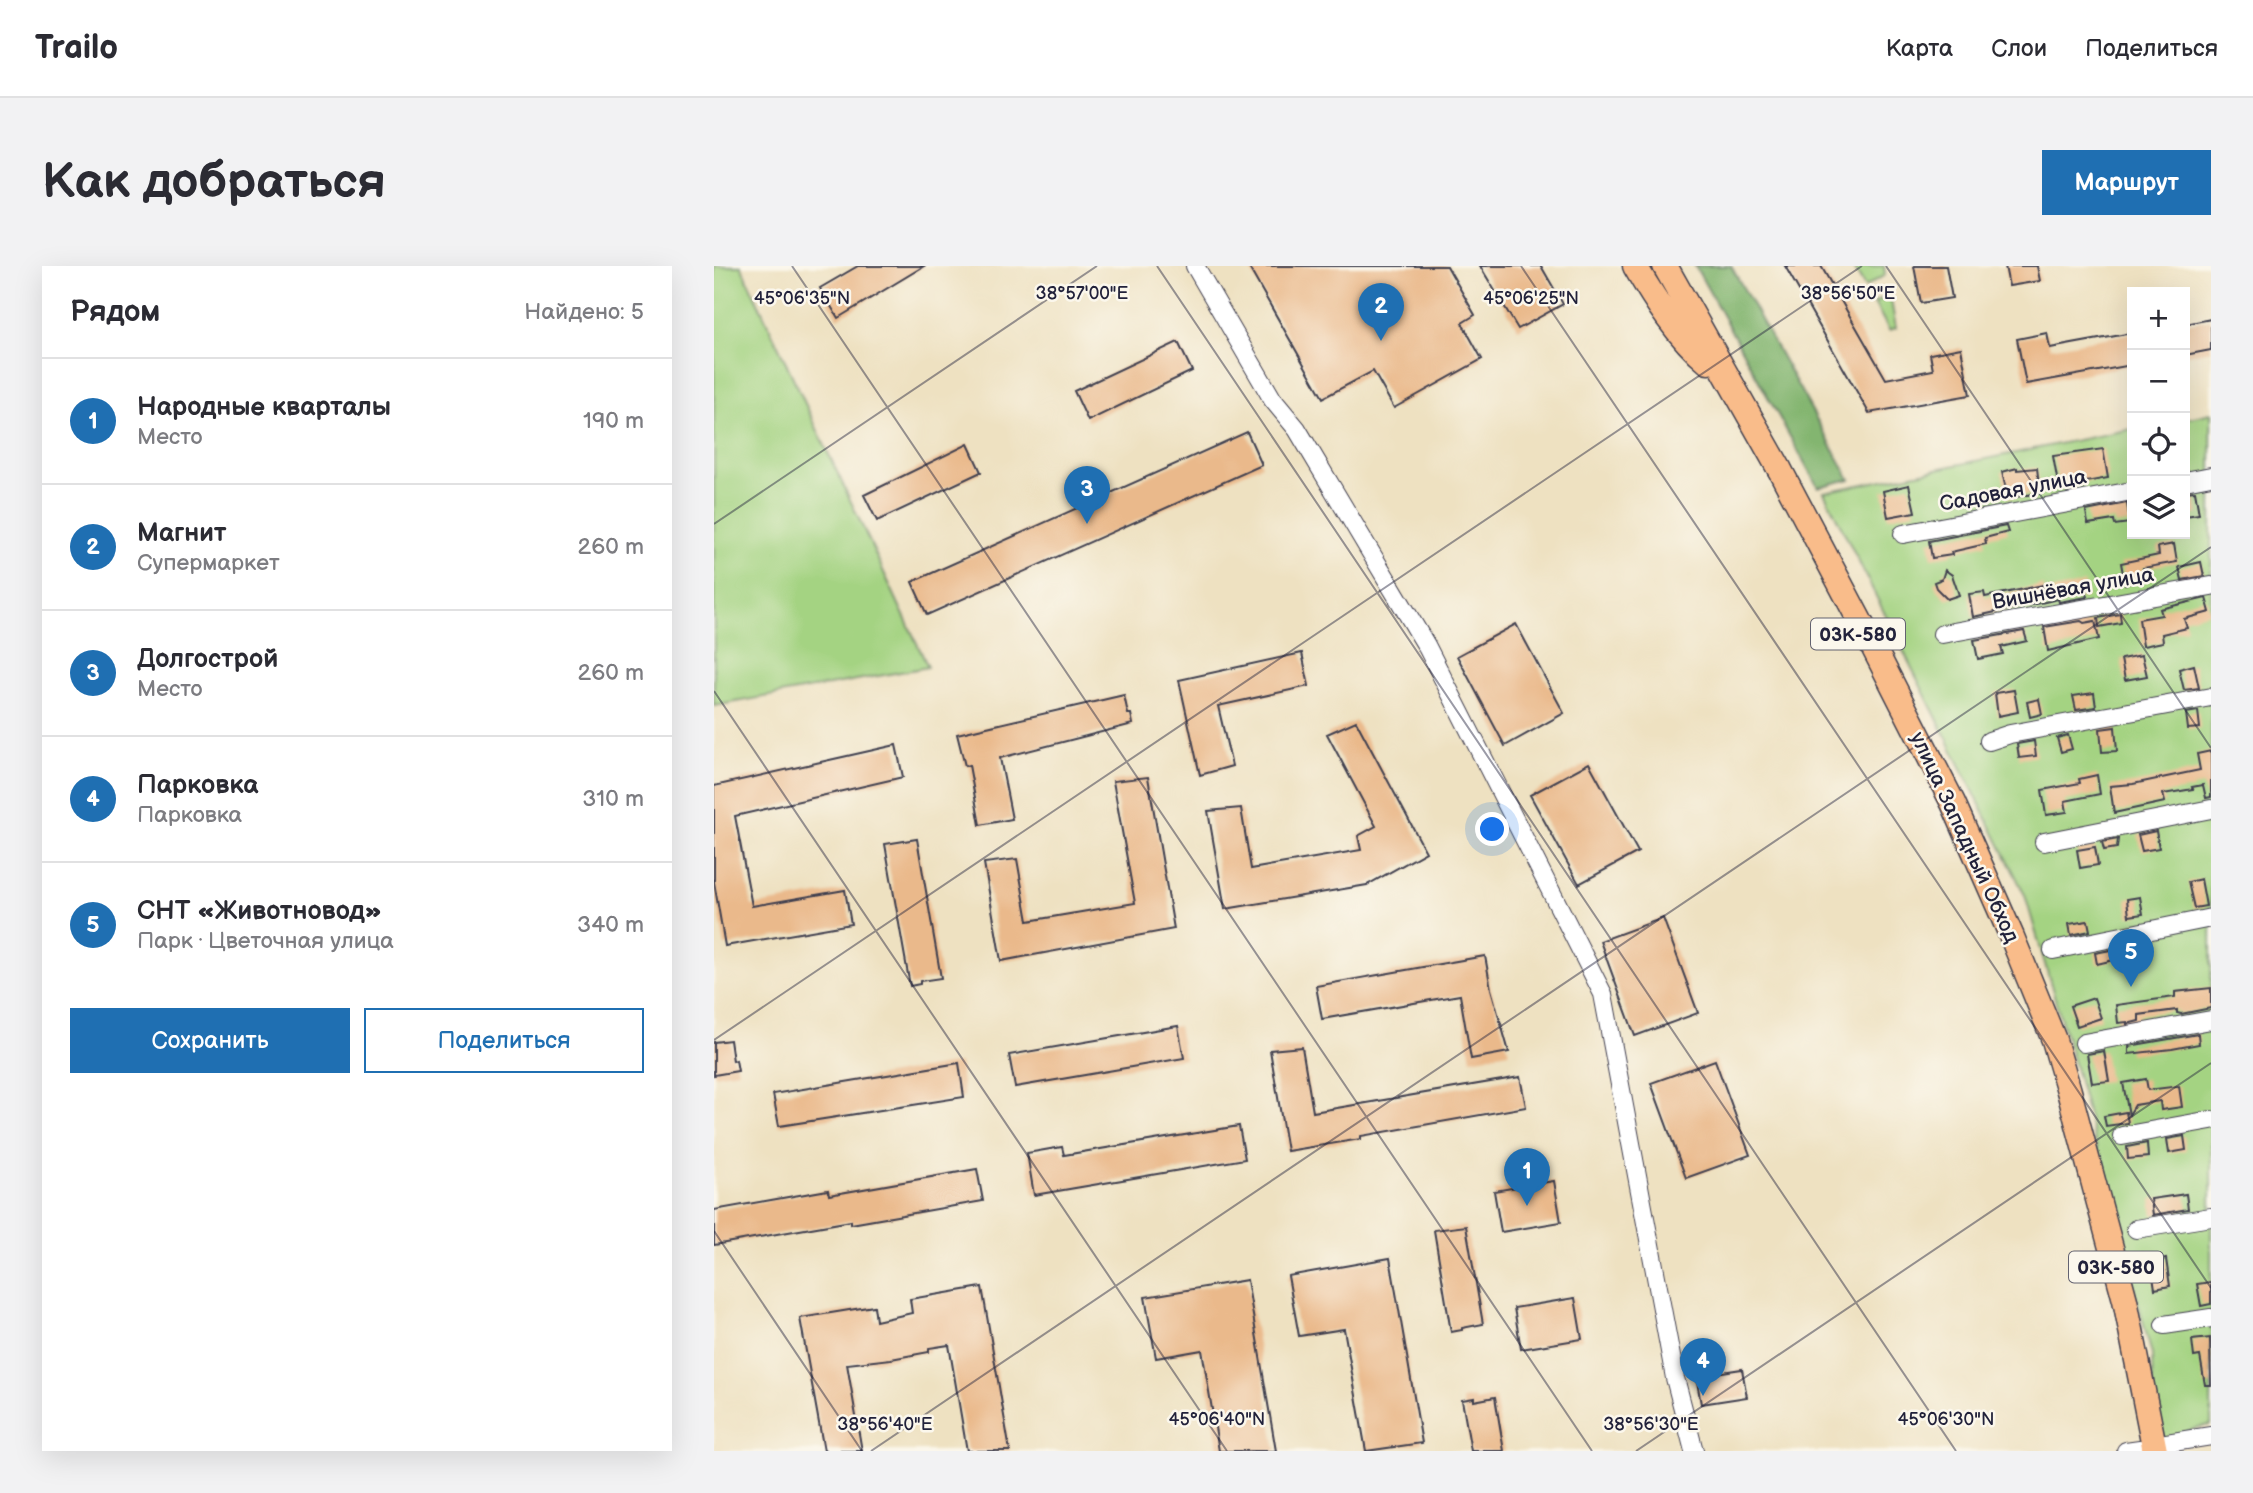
<!DOCTYPE html>
<html lang="ru">
<meta charset="utf-8">
<style>
body{margin:0;font-family:"Balsamiq Sans",sans-serif;background:#f2f2f3;color:#2b2b33}
.controls{position:absolute;right:21px;top:21px;display:grid;overflow:hidden;border-radius:0px;box-shadow:0 7px 28px #0002}
.controls button{width:63px;height:63px;display:grid;place-items:center;padding:0;border:0;border-bottom:2px solid #e1e1e2;background:#fff;color:#2b2b33;font:35px sans-serif}
.you{position:absolute;left:779px;top:564px;width:24px;height:24px;margin:-18px;border:5px solid #fff;border-radius:50%;background:#1a73e8;box-shadow:0 0 0 10px #1a73e833}
.badge{display:grid;place-items:center;width:46px;height:46px;border-radius:50%;background:#1f6fb2;color:#fff;font-size:23px;font-weight:700}
.pin{position:absolute;translate:-50% -58px;filter:drop-shadow(0 2px 4px #0008)}
.pin::after{content:'';position:absolute;top:37px;width:24px;height:21px;background:inherit;clip-path:polygon(0 0,100% 0,50% 100%)}
.list{margin:0;padding:0;list-style:none}
h2{display:flex;justify-content:space-between;align-items:center;height:91px;margin:0;padding:0 28px;font-size:30px}
h2 small{font-size:23px;font-weight:400;color:#7c7c81}
.list li{display:grid;grid-template-columns:46px 1fr auto;gap:21px;align-items:center;box-sizing:border-box;height:126px;padding:0 28px;border-top:2px solid #e1e1e2}
.list b{display:block;font-size:26px;white-space:nowrap}
.list p{margin:0;font-size:23px;white-space:nowrap;color:#7c7c81}
.list em{font-size:23px;font-style:normal;color:#7c7c81}
.actions{display:flex;gap:14px;padding:21px 28px}
.actions a{flex:1;padding:16px 0;border:2px solid #1f6fb2;border-radius:0px;text-align:center;font-size:24px;color:#1f6fb2}
.actions .main{background:#1f6fb2;color:#fff}
.icon{flex:none;width:38px;height:38px;fill:none;stroke:currentColor;stroke-width:2;stroke-linecap:round;stroke-linejoin:round}
.map{position:relative;flex:none;width:1497px;height:1185px;overflow:hidden;border-radius:0px}
header{display:flex;align-items:center;gap:42px;box-sizing:border-box;height:98px;padding:0 35px;background:#fff;border-bottom:2px solid #e1e1e2}
header strong{font-size:33px}
nav{display:flex;gap:38px;margin-inline-start:auto;font-size:24px}
.intro{display:flex;align-items:center;justify-content:space-between;box-sizing:border-box;height:168px;padding:0 42px}
h1{margin:0;font-size:49px}
.button{padding:18px 32px;border-radius:0px;background:#1f6fb2;color:#fff;font-size:24px;font-weight:700}
main{display:flex;gap:42px;padding:0 42px}
aside{flex:1;background:#fff;border-radius:0px;box-shadow:0 7px 28px #0002}
.map>svg:first-child{display:block}
.green{fill:#a4d382;stroke:#637a5e;stroke-width:2}
.forest{fill:#83b570;stroke:#526c56;stroke-width:2}
.building{fill:#eab98b}
.lines{fill:none;stroke-linecap:round;stroke-linejoin:round}
.minor-casing{stroke:#413f4f;stroke-width:20}
.highway-casing{stroke:#413f4f;stroke-width:27}
.minor{stroke:#fff;stroke-width:18}
.highway{stroke:#f9bc8a;stroke-width:24}
.ticks{fill:none;stroke:#22223b;stroke-width:2;stroke-opacity:0.45}
.labels{text-anchor:middle;stroke-width:5;stroke-linejoin:round;paint-order:stroke}
.shield{fill:#fbf7ec;stroke:#636270;stroke-width:2}
.shield-label{font-size:19px;font-weight:bold;fill:#22223b}
.street-label{font-size:21px;fill:#22223b;stroke:#fbf7ec}
.ticks-label{font-size:18px;text-anchor:middle;fill:#22223b;stroke:#fbf7ec;stroke-width:5;stroke-linejoin:round;paint-order:stroke}
</style>
<header>
<strong>Trailo</strong>
<nav><a>Карта</a><a>Слои</a><a>Поделиться</a></nav>
</header>
<div class="intro"><h1>Как добраться</h1><a class="button">Маршрут</a></div>
<main>
<aside>
<h2>Рядом<small>Найдено: 5</small></h2>
<ul class="list">
<li><span class="badge">1</span><div><b>Народные кварталы</b><p>Место</p></div><em>190 m</em></li>
<li><span class="badge">2</span><div><b>Магнит</b><p>Супермаркет</p></div><em>260 m</em></li>
<li><span class="badge">3</span><div><b>Долгострой</b><p>Место</p></div><em>260 m</em></li>
<li><span class="badge">4</span><div><b>Парковка</b><p>Парковка</p></div><em>310 m</em></li>
<li><span class="badge">5</span><div><b>СНТ «Животновод»</b><p>Парк · Цветочная улица</p></div><em>340 m</em></li>
</ul>
<div class="actions"><a class="main">Сохранить</a><a>Поделиться</a></div>
</aside>
<div class="map">
<svg width="1497" height="1185" viewBox="0 0 1497 1185">
<rect width="100%" height="100%" fill="#fbf7ec"/>
<filter id="ink" filterUnits="userSpaceOnUse"><feTurbulence type="fractalNoise" baseFrequency=".0143" numOctaves="2"/><feDisplacementMap in="SourceGraphic" scale="14" xChannelSelector="R" yChannelSelector="G"/><feConvolveMatrix kernelMatrix="1 2 1 2 8 2 1 2 1" color-interpolation-filters="sRGB"/></filter>
<filter id="wash" filterUnits="userSpaceOnUse"><feTurbulence type="fractalNoise" baseFrequency=".00686" numOctaves="4" result="noise"/><feDisplacementMap in="SourceGraphic" scale="28" xChannelSelector="R" yChannelSelector="G"/><feGaussianBlur stdDeviation="1.57" result="paint"/><feColorMatrix in="noise" values="0 0 0 0 0 0 0 0 0 0 0 0 0 0 0 0 0 1.4 0 .05"/><feComposite in="paint" operator="in"/></filter>
<g filter="url(#wash)">
<rect width="100%" height="100%" fill="#eee1c1"/>
<path class="green" d="M0,0H27L214,401L0,440Z
M1139,0H1170L1171,9L1151,21Z
M1176,29L1182,62L1175,64L1160,37Z
M1497,147V1159L1485,1161L1440,1179L1438,1089L1364,812L1311,629L1110,226L1418,163V268H1471V153Z"/>
<path class="forest" d="M981,0H1017L1136,213L1104,221Z"/>
<g id="blocks">
<path class="building" d="M144,0H210L124,52L106,22Z
M534,0H733L761,49L748,57L768,93L680,142L659,105L609,132Z
M766,0H827L849,38L804,63Z
M1071,0H1107L1172,113L1219,104L1216,88L1247,82L1256,129L1155,147Z
M1200,0H1232L1238,32L1207,37Z
M1291,0H1323L1326,15L1295,20Z
M1497,53V84L1471,89V58Z
M1333,67L1336,82L1418,67V99L1312,118L1303,73Z
M464,76L478,105L374,155L360,125Z
M533,166L548,199L213,349L198,316Z
M254,178L267,206L163,255L150,229Z
M1389,183L1394,212L1361,218V221L1349,223L1348,217L1344,218L1339,190Z
M1303,202V204L1323,202L1326,227L1294,232L1288,206Z
M1195,219L1201,246L1174,251L1169,225Z
M1481,225L1485,248L1471,250V226Z
M1413,237L1416,257L1401,259L1400,254L1374,258L1372,245Z
M1292,260L1294,266L1271,272L1272,278L1237,286L1238,289L1218,292L1215,275Z
M1460,278L1463,296L1429,302L1431,314L1411,318L1407,297L1445,289L1444,281Z
M1487,296L1490,310L1468,314L1465,301Z
M1231,304L1238,309L1245,329L1233,333L1222,322L1220,316L1228,313Z
M1370,317L1373,331L1345,336L1344,333L1318,339V338L1259,351L1255,328L1270,326L1271,331L1329,319L1331,326Z
M1492,332L1496,346L1470,353L1473,362L1448,368L1449,376L1429,380L1425,353L1448,349L1446,343Z
M1406,348L1407,357L1385,361L1384,352Z
M1367,355L1370,357L1381,355L1385,373L1334,385L1330,361Z
M802,358L850,447L791,480L743,390Z
M1310,365L1313,375L1287,381L1289,388L1264,393L1260,374Z
M588,387L595,420L504,440L518,500L486,509L465,414Z
M1428,389L1433,410L1411,414L1407,393Z
M1480,399L1485,422L1470,424L1465,403Z
M1300,424L1304,446L1284,450L1281,427Z
M1380,427L1382,441L1362,444L1359,430Z
M410,429L414,448H417L419,458L286,492L298,553L266,559L255,499L251,500L243,468Z
M1325,433L1328,448L1316,451L1313,436Z
M1484,445L1486,462L1474,463L1472,447Z
M642,455L712,586L653,619L511,643L494,545L527,542L537,603L647,584L644,570L662,560L613,468Z
M1401,461L1403,485L1388,486L1386,463Z
M1354,469L1358,483L1347,486L1343,472Z
M1320,475L1322,490L1305,492L1303,478Z
M182,479L189,511L21,550L38,640L131,624L137,658L11,680L0,616V520Z
M1497,485V531L1492,532L1489,519L1478,521L1479,523L1449,528L1451,536L1400,547L1396,520L1419,518L1486,504L1483,488Z
M875,497L924,586L865,618L816,529Z
M1383,509L1386,528L1351,535L1353,546L1332,549L1328,524L1366,517L1365,513Z
M434,511L460,663L287,695L270,597L303,593L314,655L421,637L399,515Z
M1442,565L1445,582L1428,585L1424,569Z
M203,573L227,712L206,715V718L196,720L171,578Z
M1404,573L1403,582L1390,584L1388,576Z
M1381,581L1384,599L1366,602L1363,584Z
M1487,613L1492,640L1480,642L1474,616Z
M1426,631L1429,648L1415,650L1413,633Z
M949,652L984,747L921,770L886,675Z
M1374,655L1376,665L1357,669L1355,658Z
M1402,683L1404,693L1383,698L1381,687Z
M771,690L777,723L795,786L757,793L746,729L608,753L602,720Z
M1497,722V742L1467,748L1463,747V744L1425,749V755L1413,758V756L1404,757L1402,739L1461,731V726Z
M1380,732L1387,752L1363,760L1356,740Z
M464,760L470,792L301,821L295,789Z
M1484,768L1485,778L1458,783L1415,788V780Z
M16,774L19,795L22,794L24,805L0,809V776Z
M588,781L599,846L806,811L812,841L647,870V873L573,885L556,784Z
M1390,785L1395,815L1378,817L1373,788Z
M1001,794L1036,889L972,912L937,817Z
M245,797L250,831L65,860L59,828Z
M1432,813L1434,824L1465,820L1468,841L1447,844L1446,835L1421,839L1415,849L1409,817Z
M1412,846L1414,857L1392,860L1390,850Z
M525,860L531,893L320,929L313,887L348,881L350,889Z
M1470,870L1472,884L1455,887L1453,873Z
M1433,877L1434,891L1414,893L1413,881Z
M263,903L269,935L137,958V955L0,979V944L114,924L115,929Z
M840,915L847,956L787,966L780,925Z
M1472,928L1474,943L1439,949L1437,933Z
M752,960L769,1058L748,1062V1064L737,1066L720,964Z
M676,992L708,1177L652,1185L630,1063L585,1070L574,1010Z
M1452,993L1456,1020L1441,1023L1437,996Z
M533,1014L562,1185H505L488,1084L442,1092L431,1031Z
M1497,1016V1038L1487,1040L1483,1018Z
M268,1021L296,1185H253L235,1079L215,1082V1086L177,1093L133,1098L148,1185H110L86,1052L160,1040L162,1055L198,1047L196,1033Z
M861,1032L868,1073L807,1083L800,1042Z
M1496,1072L1497,1119H1491L1486,1090L1480,1091L1478,1074Z
M1028,1103L1033,1131L987,1138L982,1110Z
M781,1131L790,1185H757L748,1134L760,1132V1135Z"/>
</g>
</g>
<g filter="url(#ink)">
<use href="#blocks" fill-opacity="0" stroke="#413f4f" stroke-width="2"/>
<g class="lines">
<defs>
<path id="minor" d="M481,0L559,134L583,163L712,379L889,728L961,1112L980,1185
M1471,215L1497,210
M1189,268L1418,225
M1228,368L1497,320
M1275,475L1296,468L1497,431
M1330,576L1497,543
M1339,684L1497,652
M1370,777L1497,754
M1408,870L1497,854
M1422,963L1497,951
M1450,1059L1497,1052
M1440,1179L1497,1170
M1412,1185L1426,1183"/>
<path id="highway" d="M921,0C940,33 964,71 994,96
M951,0L1066,204L1148,359L1239,537L1298,671L1340,774L1355,825L1411,1034L1441,1185"/>
</defs>
<use href="#minor" class="minor-casing"/>
<use href="#highway" class="highway-casing"/>
<use href="#minor" class="minor"/>
<use href="#highway" class="highway"/>
</g>
</g>
<path class="ticks" d="M78,0L878,1185M443,0L1242,1185M807,0L1497,1022M1172,0L1497,482M0,258L383,0M0,425L513,1185M0,774L1148,0M0,965L148,1185M157,1185L1497,281M922,1185L1497,797"/>
<g class="labels">
<g class="shield">
<rect x="1097" y="352.5" width="94" height="31" rx="5"/>
<rect x="1355" y="985.5" width="94" height="31" rx="5"/>
</g>
<g class="shield-label">
<text x="1144" y="375">03К-580</text>
<text x="1402" y="1008">03К-580</text>
</g>
<g class="street-label">
<text transform="translate(1299 224) rotate(-11)" y="7">Садовая улица</text>
<text transform="translate(1359 322) rotate(-10)" y="7">Вишнёвая улица</text>
<text transform="translate(1251 571) rotate(65)" y="7">улица Западный Обход</text>
</g>
</g>
<g class="ticks-label">
<text x="368" y="33">38°57'00"E</text>
<text x="1134" y="33">38°56'50"E</text>
<text x="88" y="38">45°06'35"N</text>
<text x="817" y="38">45°06'25"N</text>
<text x="503" y="1159">45°06'40"N</text>
<text x="1232" y="1159">45°06'30"N</text>
<text x="171" y="1164">38°56'40"E</text>
<text x="937" y="1164">38°56'30"E</text>
</g>
</svg>
<div class="controls">
<button>+</button>
<button>−</button>
<button><svg class="icon" aria-label="locate" viewBox="0 0 24 24"><circle cx="12" cy="12" r="6"/><path d="M12 2v4M12 18v4M2 12h4M18 12h4"/></svg></button>
<button><svg class="icon" aria-label="layers" viewBox="0 0 24 24"><path d="M12 4l9 5-9 5-9-5zM3 14l9 5 9-5"/></svg></button>
</div>
<div class="you"></div>
<div class="pin badge" style="left:813px;top:940px">1</div>
<div class="pin badge" style="left:667px;top:75px">2</div>
<div class="pin badge" style="left:373px;top:258px">3</div>
<div class="pin badge" style="left:989px;top:1130px">4</div>
<div class="pin badge" style="left:1417px;top:721px">5</div>
</div>
</main>
